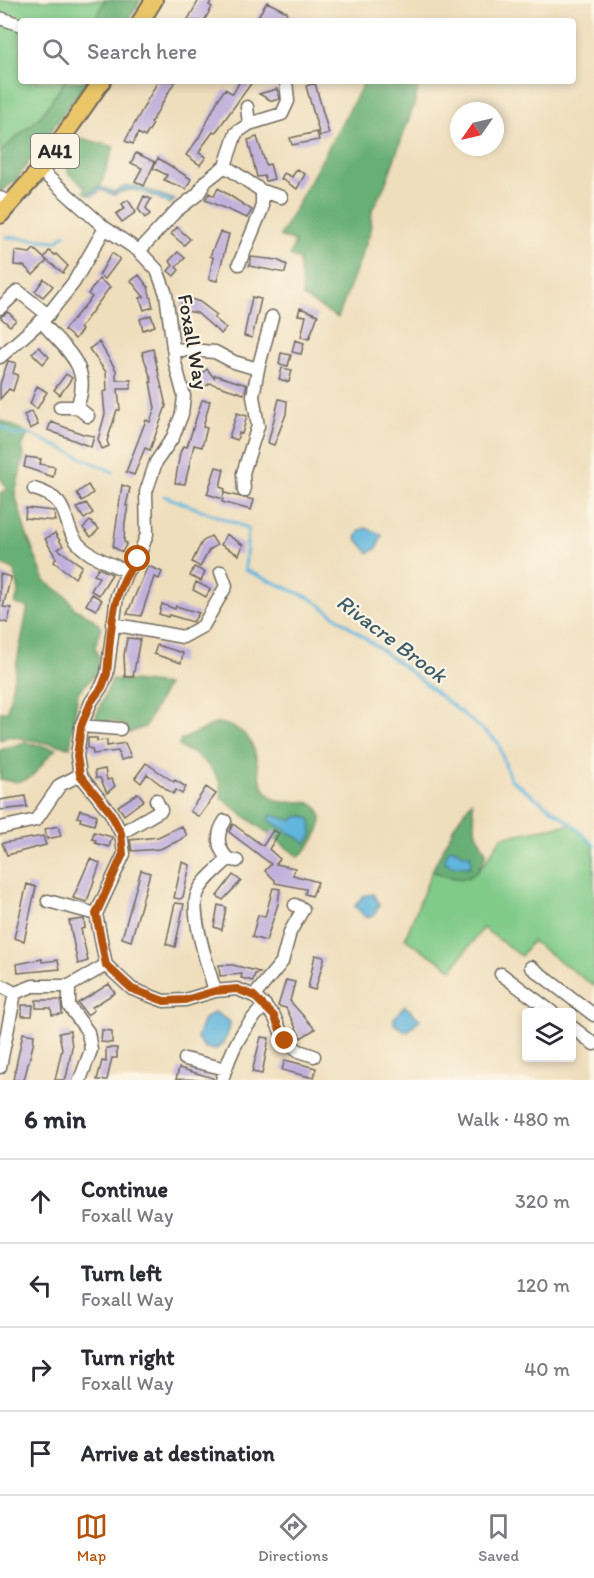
<!DOCTYPE html>
<meta charset="utf-8">
<style>
body{margin:0;font-family:Itim,sans-serif;background:#f2f2f3;color:#2b2b33}
.controls{position:absolute;right:18px;bottom:18px;display:grid;overflow:hidden;border-radius:6px;box-shadow:0 3px 9px #0003}
.controls button{width:54px;height:54px;display:grid;place-items:center;padding:0;border:0;border-bottom:2px solid #e1e1e2;background:#fff;color:#2b2b33;font:30px sans-serif}
.compass{position:absolute;left:450px;top:102px;width:54px;height:54px;border-radius:50%;background:#fff;box-shadow:0 3px 9px #0003;rotate:236deg}
.stop{position:absolute;width:18px;height:18px;margin:-14px;border:4px solid #b45309;border-radius:50%;background:#fff}
.stop.end{background:#b45309;border-color:#fff;box-shadow:0 2px 6px #0008}
.list{margin:0;padding:0;list-style:none}
h2{display:flex;justify-content:space-between;align-items:center;height:78px;margin:0;padding:0 24px;font-size:26px}
h2 small{font-size:20px;font-weight:400;color:#7c7c81}
.list li{display:grid;grid-template-columns:39px 1fr auto;gap:18px;align-items:center;box-sizing:border-box;height:84px;padding:0 24px;border-top:2px solid #e1e1e2}
.list b{display:block;font-size:22px;white-space:nowrap}
.list p{margin:0;font-size:20px;white-space:nowrap;color:#7c7c81}
.list em{font-size:20px;font-style:normal;color:#7c7c81}
.icon{flex:none;width:33px;height:33px;fill:none;stroke:currentColor;stroke-width:2;stroke-linecap:round;stroke-linejoin:round}
.map{position:relative;flex:none;width:594px;height:1080px;overflow:hidden}
.search{position:absolute;background:#fff;box-shadow:0 3px 9px #0003;left:18px;right:18px;top:18px;height:66px;display:flex;align-items:center;gap:15px;box-sizing:border-box;padding:0 21px;border-radius:6px;color:#7c7c81;font-size:22px}
.sheet{height:414px;background:#fff}
nav{display:flex;justify-content:space-around;align-items:center;box-sizing:border-box;height:84px;border-top:2px solid #e1e1e2;background:#fff;font-size:16px;color:#7c7c81}
nav a{display:grid;justify-items:center;gap:3px}
nav .on{color:#b45309}
.map>svg:first-child{display:block}
.green{fill:#81cb89;stroke:#567b5a;stroke-width:1.5}
.forest{fill:#68af75;stroke:#4a6d50;stroke-width:1.5}
.water{fill:#61b6dd;stroke:#467084;stroke-width:1.5}
.lines{fill:none;stroke-linecap:round;stroke-linejoin:round}
.stream{stroke:#61b6dd;stroke-width:3}
.building{fill:#bfafdc}
.minor-casing{stroke:#706a5e;stroke-width:15}
.major-casing{stroke:#706a5e;stroke-width:20}
.minor{stroke:#fff;stroke-width:12}
.major{stroke:#ebc669;stroke-width:16}
.route{stroke:#b45309;stroke-width:8}
.labels{text-anchor:middle;stroke-width:4.5;stroke-linejoin:round;paint-order:stroke}
.shield{fill:#fcf5e5;stroke:#6a6863;stroke-width:1.5}
.shield-label{font-size:20px;font-weight:bold;fill:#2b2b2b}
.street-label{font-size:21px;fill:#2b2b2b;stroke:#fcf5e5}
.water-label{font-size:22px;font-style:italic;fill:#3e5c69;stroke:#fcf5e5}
</style>
<div class="map">
<svg width="594" height="1080" viewBox="0 0 594 1080">
<rect width="100%" height="100%" fill="#fcf5e5"/>
<filter id="ink" filterUnits="userSpaceOnUse"><feTurbulence type="fractalNoise" baseFrequency=".0167" numOctaves="2"/><feDisplacementMap in="SourceGraphic" scale="12" xChannelSelector="R" yChannelSelector="G"/><feConvolveMatrix kernelMatrix="1 2 1 2 8 2 1 2 1" color-interpolation-filters="sRGB"/></filter>
<filter id="wash" filterUnits="userSpaceOnUse"><feTurbulence type="fractalNoise" baseFrequency=".008" numOctaves="4" result="noise"/><feDisplacementMap in="SourceGraphic" scale="24" xChannelSelector="R" yChannelSelector="G"/><feGaussianBlur stdDeviation="1.35" result="paint"/><feColorMatrix in="noise" values="0 0 0 0 0 0 0 0 0 0 0 0 0 0 0 0 0 1.4 0 .05"/><feComposite in="paint" operator="in"/></filter>
<g filter="url(#wash)">
<rect width="100%" height="100%" fill="#efdebc"/>
<path class="green" d="M0,0H105L95,21H21V81H65L42,115L3,150L0,149Z
M572,824L594,845V986L532,941L521,956L483,928L452,969L405,939L432,871C478,888 477,871 502,837Z"/>
<path class="forest" d="M105,0H141L128,21H95Z
M65,81H87L16,180L0,192V152L42,115Z
M365,81H419L414,105L385,185L372,210L370,233L338,318L303,297L299,260L290,256L295,242L280,236Z
M81,138L114,147L100,187L87,194L83,191L85,187L68,173V161Z
M0,420L28,433L22,447L24,454L15,494L26,533L45,581L66,596L75,609L91,617L101,627L95,647L99,659L97,673L78,692L70,747L9,736L0,740V712H7L28,607L15,604L19,591L14,570L0,563V493L7,490L0,477Z
M112,679L167,685L145,727L129,733L126,726L113,721H94Z
M217,723C277,732 242,785 278,801C290,806 313,794 320,813C325,828 309,847 299,857L221,798C224,779 210,766 196,755C190,751 184,751 179,746L181,740Z
M25,742L56,749C34,768 36,789 0,779V750Z
M472,801L476,833L486,852C476,885 461,882 432,871L455,825Z"/>
<path class="water" d="M126,186H137L175,200L170,204C151,195 135,183 114,195L102,190L92,196L87,194L100,187L115,192Z
M366,528L382,535L377,548L369,553L356,538L360,530Z
M271,815L293,821L296,817L305,816L311,820L312,835L306,843L269,820Z
M452,848L465,855H471L470,867L452,866L444,861L448,851Z
M373,894L379,904L374,916L365,917L355,906L363,896Z
M405,1006L420,1019L407,1032L394,1024V1018Z
M215,1012L230,1022C230,1032 223,1047 214,1050L204,1047L197,1038L204,1019Z"/>
<g class="lines">
<path class="stream" d="M6,237L57,241L65,234
M0,426L17,436L28,433L113,472
M164,496L248,528L245,570L312,599L403,666L498,742L510,779L572,824L594,845"/>
</g>
<g id="blocks">
<path class="building" d="M199,0H212L209,5L212,7L204,21H187Z
M267,2L287,12L286,14L298,21H255Z
M158,81H175L151,123L153,124L145,137L138,133L133,144L125,141Z
M240,81H253L215,133L213,132L202,147L199,153L206,157L200,165L186,155L198,139L219,98L225,89L233,94Z
M315,83L329,134L320,136L306,86Z
M277,89L280,99L272,101L259,94Z
M317,132L319,140L292,145L290,138Z
M257,137L266,165L270,164L274,179L266,181L264,176L257,177L248,140Z
M136,153L155,162L144,186L135,181L142,168L131,163Z
M158,158L191,179L186,189L164,180L167,175L153,168Z
M297,169L305,174L297,189L281,179L284,173L292,177Z
M218,188L252,210L247,218L205,200L209,193L214,196Z
M144,196L151,199L146,208L150,214L145,218L138,209Z
M128,200L136,212L122,222L116,214L125,208L122,204Z
M177,227L190,239L184,245L171,234Z
M220,232L229,234L217,281L209,279L213,257L210,256Z
M34,249L47,261L33,275L24,266L14,265L15,251L30,253Z
M49,251L55,255L56,254L68,266L63,273L44,258Z
M178,252L185,258L176,267L179,270L174,276L168,271L173,265L169,261Z
M112,253L120,259L105,279L99,275Z
M251,257L277,260L287,265L285,273L249,266Z
M139,275L148,287L153,307L144,310L140,298L144,297L131,281Z
M44,279L53,286L43,297L35,291Z
M99,279L110,287L80,328L82,330L75,339L64,330L92,297L88,294Z
M252,297L261,299L252,338L244,336Z
M188,298L200,302L217,315L214,318L226,328L221,334L197,313L180,310L183,300L187,301Z
M300,308L318,315L309,339L301,337L306,316L298,315Z
M8,312L16,320L10,326L0,317Z
M151,315L155,326L143,330L140,319Z
M295,340L304,343L301,354L292,352Z
M99,342L116,370V380H131V389H118L120,410H117L107,441L109,446L102,449L98,439L105,414L103,392L107,391L106,372L89,349Z
M39,347L49,357L43,364L32,353Z
M153,349L166,406L150,450L145,448L134,475L126,472L146,420L150,422L155,408L150,382H152L142,352Z
M281,353L291,355L288,366L279,364Z
M8,361L16,363L13,373L18,375L13,391L9,389L0,399V384Z
M282,368L292,370L289,382L279,379Z
M207,369L214,378L215,375L247,385L244,394L210,383L201,390L194,380Z
M66,374L72,378L60,395L54,390Z
M37,386L47,392L37,409L30,404Z
M279,399L287,401L286,414L274,445L268,443Z
M202,400L210,401L203,427L207,428L202,447L194,445L185,484L175,483L180,453L183,446L187,447Z
M32,411L38,425L30,429L24,415Z
M237,413L247,416L242,434L239,433L237,440L229,437Z
M51,422L83,434L94,436L91,447L48,430Z
M26,457L41,459L40,464L55,467L53,477L24,467Z
M216,467L224,469L220,487L225,489L223,497L224,493L254,500L251,510L222,502L223,499L207,494Z
M88,485L93,493L82,501L77,493Z
M122,485L130,488L126,506H128L125,522L124,542L127,543L122,552L113,547Z
M86,503L93,513L84,519L77,508Z
M26,508L54,511L55,521L25,518Z
M90,521L99,529L91,537L83,528Z
M55,533L63,546L58,549L82,566L75,578L54,562L56,558L45,539Z
M226,534L243,545L239,555L221,545Z
M211,536L217,545L209,550L200,567L192,562L202,542Z
M148,566L162,572L159,579L154,577L141,616L127,614Z
M194,567L205,572L201,581L190,576Z
M98,568L112,574L99,595L91,591L99,577L94,575Z
M0,574L11,577L3,607L11,608L8,623L0,621Z
M196,582L210,589L206,597L193,590Z
M92,594L102,600L96,610L86,605Z
M162,604L175,609L176,606L199,613L193,622L169,615L168,617L159,614Z
M127,638L140,639L133,677H125L124,655Z
M157,645L183,653L181,663L154,654Z
M88,738H97V741L107,740V746L125,743L131,757L121,760L118,751L93,754L92,749L88,748Z
M146,763L174,782L175,780L186,787L182,794L176,790L173,794L147,774L141,783L135,778Z
M105,769L107,780L111,779L115,786L107,793L100,778H96L95,771Z
M206,787L216,794L199,817L190,811Z
M138,793L144,800L124,815L118,806Z
M25,796L27,807L0,810V800Z
M80,810L97,815L94,825L80,821L81,818L77,817Z
M233,824L263,846L273,830L279,833L269,849L280,859L276,864L295,868L293,875L318,882L312,896L305,894L306,889L275,883V880L265,871L271,864L229,832Z
M58,826L61,836L47,839L45,829Z
M181,826L187,835L178,841L160,849L132,851L130,840L158,837Z
M94,832L112,837L109,847L95,843L96,840L92,839Z
M43,836L46,845L7,855L2,843Z
M90,859L100,863L87,902L73,898Z
M182,862L190,865L183,897L180,899L174,898Z
M141,870L150,873L131,941L122,938Z
M233,875L241,881L223,900L217,896Z
M27,884L36,887L24,941L14,938Z
M273,888L280,889L278,904L266,941L252,937L258,915L265,917Z
M175,903L184,904L175,947L166,944Z
M218,905L226,907L222,930L214,927Z
M84,919L85,928L81,929L88,961L78,964L69,921Z
M315,955L324,957V960L315,990L308,988Z
M42,959V962L58,960L60,969L18,973L17,964Z
M233,965L256,971L260,973L255,974L253,981L241,978L242,974L220,976L219,965Z
M286,980L295,982L290,1001L315,1029L301,1038L286,1008L278,1006Z
M109,984L115,993L92,1007L94,1010L87,1015L78,1003Z
M36,1000H61L62,1014L52,1015L51,1008H36Z
M22,1005H33L32,1016H22Z
M102,1030L112,1031V1043L101,1042Z
M70,1031L72,1047L67,1074L65,1080H55L62,1049L59,1033Z
M23,1033L34,1035L33,1045L24,1080H13Z
M261,1037L269,1038L262,1074L252,1072Z
M106,1048H117V1058H112L107,1080H97L102,1061L106,1062Z
M285,1060L316,1068L314,1078L282,1070Z
M179,1068L213,1078V1080L176,1079Z"/>
</g>
</g>
<g filter="url(#ink)">
<use href="#blocks" fill-opacity="0" stroke="#706a5e" stroke-width="1.5"/>
<g class="lines">
<defs>
<path id="minor" d="M0,18L21,25
M247,107L249,124
M225,166L262,191V209L239,264
M40,170L105,228L139,251L157,270L166,294L175,363L184,396L182,414L173,437L156,462L146,492L147,534L138,559L127,571L117,596L107,674L102,686L91,702L81,726L77,756L80,775L110,812L121,833L124,854L96,914L106,965L132,989L164,1001L185,1000L215,991L237,989L254,996L274,1016L285,1041L299,1051L314,1056
M262,191L281,197
M0,198L11,203
M139,251L176,211L198,194L206,181L225,166L236,133L249,124L282,114L288,101L286,81
M0,308L18,291L48,315
M42,322C66,351 93,366 77,407L88,416
M173,349L215,352L234,362L258,369L272,317
M0,357L48,315L74,282L105,228
M60,407H77
M34,489C78,501 57,529 85,550C96,559 113,565 127,571
M244,491L243,473L258,426L253,396L258,369
M112,624L183,637L203,626L226,586L221,572
M81,726L120,729
M225,821C216,834 217,848 228,859
M0,828L36,820L60,785L80,775
M121,833L161,810L156,800
M48,901L96,914
M531,967L594,1015
M501,974L552,1012
M0,985L15,993L33,986H69L106,965
M69,986V1006L88,1032L91,1050L80,1080
M215,991C209,970 190,914 197,895C201,881 219,869 228,859L237,861
M254,996L282,962L290,932L303,909L295,905
M572,1027L594,1044
M185,1059L226,1069
M0,1067L15,993
M222,1080C232,1048 241,1030 265,1005"/>
<path id="major" d="M141,21L154,0
M0,215L40,170L102,81"/>
</defs>
<use href="#minor" class="minor-casing"/>
<use href="#major" class="major-casing"/>
<use href="#minor" class="minor"/>
<use href="#major" class="major"/>
</g>
</g>
<g class="lines" filter="url(#ink)">
<path class="route" d="M138,559C110,590 111,635 107,674L102,687L91,702L81,726L77,756L80,775L110,812L121,833L123,854L96,914L106,965L132,989L164,1001L185,1000L215,991L237,989L254,996L274,1016L285,1041"/>
</g>
<g class="labels">
<rect class="shield" x="31" y="134" width="48" height="34" rx="4.5"/>
<g class="shield-label">
<text x="55" y="158">A41</text>
</g>
<g class="street-label">
<text transform="translate(193 342) rotate(80)" y="7">Foxall Way</text>
</g>
<g class="water-label">
<text transform="translate(392 638) rotate(37)" y="8">Rivacre Brook</text>
</g>
</g>
</svg>
<div class="controls">
<button><svg class="icon" aria-label="layers" viewBox="0 0 24 24"><path d="M12 4l9 5-9 5-9-5zM3 14l9 5 9-5"/></svg></button>
</div>
<svg class="compass" viewBox="-18 -18 36 36"><path d="M0-13l5 13h-10z" fill="#e53935"/><path d="M0 13l5-13h-10z" fill="#7c7c81"/></svg>
<div class="stop" style="left:138px;top:559px"></div>
<div class="stop end" style="left:285px;top:1041px"></div>
<div class="search"><svg class="icon" aria-label="search" viewBox="0 0 24 24"><circle cx="10" cy="10" r="6"/><path d="M15 15l6 6"/></svg>Search here</div>
</div>
<section class="sheet">
<h2>6 min<small>Walk · 480 m</small></h2>
<ul class="list">
<li><svg class="icon" aria-label="ahead" viewBox="0 0 24 24"><path d="M12 20V5M6 11l6-6 6 6"/></svg><div><b>Continue</b><p>Foxall Way</p></div><em>320 m</em></li>
<li><svg class="icon" aria-label="left" viewBox="0 0 24 24"><path d="M17 20v-9H6M10 6l-5 5 5 5"/></svg><div><b>Turn left</b><p>Foxall Way</p></div><em>120 m</em></li>
<li><svg class="icon" aria-label="right" viewBox="0 0 24 24"><path d="M7 20v-9h11M14 6l5 5-5 5"/></svg><div><b>Turn right</b><p>Foxall Way</p></div><em>40 m</em></li>
<li><svg class="icon" aria-label="arrive" viewBox="0 0 24 24"><path d="M6 21V4h12l-3 4 3 4H6"/></svg><div><b>Arrive at destination</b></div></li>
</ul>
</section>
<nav>
<a class="on"><svg class="icon" aria-label="map" viewBox="0 0 24 24"><path d="M3 6l6-2 6 2 6-2v14l-6 2-6-2-6 2zM9 4v14M15 6v14"/></svg>Map</a>
<a><svg class="icon" aria-label="directions" viewBox="0 0 24 24"><path d="M12 3l9 9-9 9-9-9zM9 14v-3h6M13 9l2 2-2 2"/></svg>Directions</a>
<a><svg class="icon" aria-label="saved" viewBox="0 0 24 24"><path d="M7 4h10v16l-5-4-5 4z"/></svg>Saved</a>
</nav>
